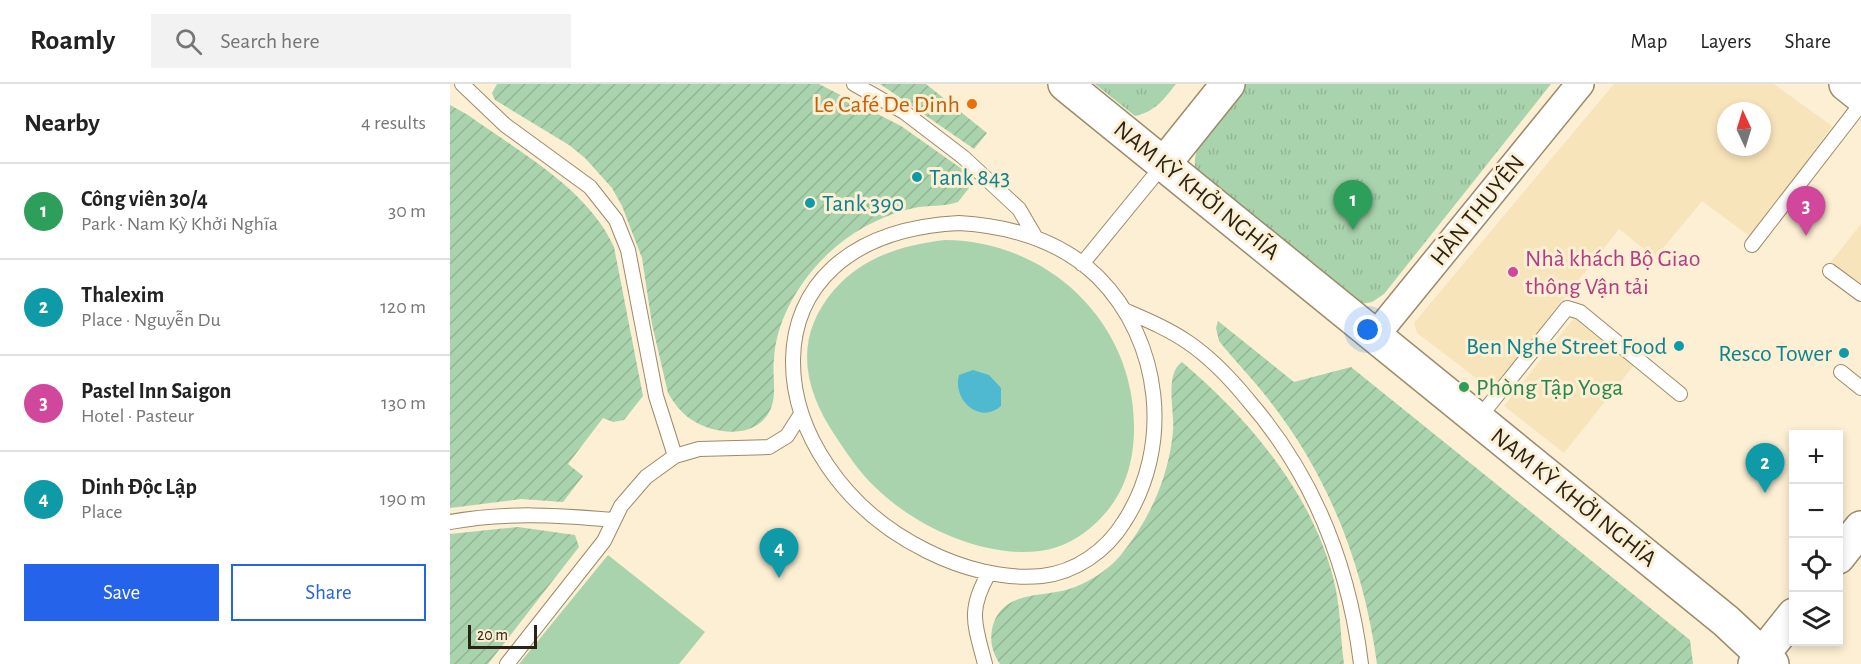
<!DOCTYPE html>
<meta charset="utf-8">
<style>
body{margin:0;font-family:"Alegreya Sans",sans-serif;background:#f2f2f2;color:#222}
.controls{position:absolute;right:18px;bottom:18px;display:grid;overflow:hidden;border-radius:0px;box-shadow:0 3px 9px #0003}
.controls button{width:54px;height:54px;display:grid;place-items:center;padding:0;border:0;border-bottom:2px solid #e0e0e0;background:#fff;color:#222;font:30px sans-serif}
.compass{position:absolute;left:1267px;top:18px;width:54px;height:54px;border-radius:50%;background:#fff;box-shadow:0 3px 9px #0003;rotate:356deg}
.scale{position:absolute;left:18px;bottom:15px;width:69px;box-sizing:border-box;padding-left:6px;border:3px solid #2a2417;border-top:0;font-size:16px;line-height:21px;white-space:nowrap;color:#2a2417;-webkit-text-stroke:4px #fcefd3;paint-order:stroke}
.you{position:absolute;left:918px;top:246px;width:21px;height:21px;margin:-15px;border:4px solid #fff;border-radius:50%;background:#1a73e8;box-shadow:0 0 0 9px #1a73e833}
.badge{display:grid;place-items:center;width:39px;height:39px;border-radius:50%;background:#2563eb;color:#fff;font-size:20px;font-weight:700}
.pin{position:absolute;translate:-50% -50px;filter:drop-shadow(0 2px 3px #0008)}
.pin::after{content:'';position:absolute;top:32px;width:21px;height:18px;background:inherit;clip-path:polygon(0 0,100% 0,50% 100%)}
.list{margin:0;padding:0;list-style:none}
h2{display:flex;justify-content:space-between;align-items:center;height:78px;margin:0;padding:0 24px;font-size:26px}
h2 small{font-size:20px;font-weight:400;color:#767676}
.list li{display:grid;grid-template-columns:39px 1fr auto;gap:18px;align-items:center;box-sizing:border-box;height:96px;padding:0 24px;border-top:2px solid #e0e0e0}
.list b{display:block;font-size:22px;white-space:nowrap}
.list p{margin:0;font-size:20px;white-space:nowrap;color:#767676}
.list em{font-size:20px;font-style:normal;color:#767676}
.actions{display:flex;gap:12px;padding:18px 24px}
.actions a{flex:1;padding:14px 0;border:2px solid #2563eb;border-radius:0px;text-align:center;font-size:21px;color:#2563eb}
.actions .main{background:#2563eb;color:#fff}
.icon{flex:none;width:33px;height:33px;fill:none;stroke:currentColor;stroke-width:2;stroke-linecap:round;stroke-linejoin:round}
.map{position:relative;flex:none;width:1411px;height:580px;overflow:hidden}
header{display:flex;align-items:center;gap:36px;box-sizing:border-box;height:84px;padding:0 30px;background:#fff;border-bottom:2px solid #e0e0e0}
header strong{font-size:28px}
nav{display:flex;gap:33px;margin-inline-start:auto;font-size:21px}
.search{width:420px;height:54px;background:#f2f2f2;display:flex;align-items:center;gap:15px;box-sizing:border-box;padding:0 21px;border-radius:0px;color:#767676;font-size:22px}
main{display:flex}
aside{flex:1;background:#fff}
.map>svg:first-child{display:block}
.built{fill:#f8e4bb;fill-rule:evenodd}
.grass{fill:#a9d3ad}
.park{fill:url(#park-tufts)}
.garden{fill:url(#garden-furrows)}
.water{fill:#4fb9d1}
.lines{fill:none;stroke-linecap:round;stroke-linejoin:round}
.lane-casing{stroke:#9b8b6b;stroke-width:16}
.street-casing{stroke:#9b8b6b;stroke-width:30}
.secondary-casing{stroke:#9b8b6b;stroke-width:36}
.lane{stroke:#fff;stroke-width:14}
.street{stroke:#fff;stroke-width:27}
.secondary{stroke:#fff;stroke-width:33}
.food-dot{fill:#e8710a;stroke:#fcefd3;stroke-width:2}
.culture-dot{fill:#0f9aa8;stroke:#fcefd3;stroke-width:2}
.hotel-dot{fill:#d1479c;stroke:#fcefd3;stroke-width:2}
.leisure-dot{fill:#2e9e5b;stroke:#fcefd3;stroke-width:2}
.labels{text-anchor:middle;stroke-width:6;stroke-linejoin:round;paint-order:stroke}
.food-label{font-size:24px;fill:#c56008;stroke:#fcefd3;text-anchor:end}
.culture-label{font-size:24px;fill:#0d838f;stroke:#fcefd3;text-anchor:start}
.street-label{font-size:24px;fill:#2a2417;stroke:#fcefd3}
.hotel-label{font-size:24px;fill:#b23c85;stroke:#fcefd3;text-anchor:start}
.leisure-label{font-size:24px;fill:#27864d;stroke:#fcefd3;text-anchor:start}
</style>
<header>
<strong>Roamly</strong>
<div class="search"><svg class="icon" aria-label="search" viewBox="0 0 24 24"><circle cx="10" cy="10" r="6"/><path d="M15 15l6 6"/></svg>Search here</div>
<nav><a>Map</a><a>Layers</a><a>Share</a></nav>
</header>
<main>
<aside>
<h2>Nearby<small>4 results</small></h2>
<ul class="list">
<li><span class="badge" style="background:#2e9e5b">1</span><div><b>Công viên 30/4</b><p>Park · Nam Kỳ Khởi Nghĩa</p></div><em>30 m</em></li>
<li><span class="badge" style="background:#0f9aa8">2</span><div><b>Thalexim</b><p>Place · Nguyễn Du</p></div><em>120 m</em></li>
<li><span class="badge" style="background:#d1479c">3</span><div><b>Pastel Inn Saigon</b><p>Hotel · Pasteur</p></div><em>130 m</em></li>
<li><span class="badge" style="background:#0f9aa8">4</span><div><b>Dinh Độc Lập</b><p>Place</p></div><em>190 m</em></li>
</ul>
<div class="actions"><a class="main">Save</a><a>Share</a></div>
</aside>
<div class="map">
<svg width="1411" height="580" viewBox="0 0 1411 580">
<defs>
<pattern id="park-tufts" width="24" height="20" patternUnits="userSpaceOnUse" patternTransform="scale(1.5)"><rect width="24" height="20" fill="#a9d3ad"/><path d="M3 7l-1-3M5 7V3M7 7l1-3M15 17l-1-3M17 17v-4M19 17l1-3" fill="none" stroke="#92b594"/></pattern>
<pattern id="garden-furrows" width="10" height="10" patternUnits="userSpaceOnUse" patternTransform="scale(1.5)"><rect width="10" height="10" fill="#a9d3ad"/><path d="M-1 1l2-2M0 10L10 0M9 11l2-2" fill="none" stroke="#92b594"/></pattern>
</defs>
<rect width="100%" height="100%" fill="#fcefd3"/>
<path class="built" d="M1164,0H1324L1382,42L1302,154L1252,117L1205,174L1169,145L1042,306L967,249L964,239ZM1276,27H1312V63H1276Z
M1411,140V203L1380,179Z
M1124,234L1184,281L1114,369L1054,322Z"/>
<path class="grass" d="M495,156C600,157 687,241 684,348C683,383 673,413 647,438C631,453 613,464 590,467C534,474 466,443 426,404C410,389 398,371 386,353C353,304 343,254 384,206C413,173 452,161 495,156Z
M158,471L255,548L229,580H69Z"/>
<path class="park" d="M645,0H726C714,15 705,28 685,32Z
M796,0H1101L934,210L922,218L911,220L745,83C742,52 778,23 796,0Z"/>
<path class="garden" d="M47,0H369L451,42L512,85L519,97V104L508,118C494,123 478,121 464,124C427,132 392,153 367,181C344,207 326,240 324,275C322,290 327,310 321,324C308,356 265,351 242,336C231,329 224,319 218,309L202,240L192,174L172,122L162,104L135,74L119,61L45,16L42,9Z
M430,0H476L537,49L524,65Z
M0,21L18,31C69,68 137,104 164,163L193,312L174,336L163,338L153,334L118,380L133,392L113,418L71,415L0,424Z
M768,237L844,298L901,283L1240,556L1243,580H927C914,483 880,394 819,316C803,295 785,277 769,257L766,244Z
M732,278C798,334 861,408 883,493C891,522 890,551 894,580H550C542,568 539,556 543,541C555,504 596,515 625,503C642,496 658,486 670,472C699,437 719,393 723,347C725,328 714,290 732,278Z
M68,443L125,451L129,463L38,580H0V450Z"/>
<path class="water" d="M523,286L539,291L551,304V322C530,341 502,316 509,291Z"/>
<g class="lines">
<defs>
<path id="lane" d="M12,0L55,41L140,103L166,136L178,166L206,312L225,372
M404,0L454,28L513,73L569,125L586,154
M509,139C560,142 610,156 648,193C712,257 723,363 674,438C656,467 626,488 592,492C553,496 511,484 477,467C306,383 280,151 509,139Z
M1302,161L1411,20
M632,180L713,81
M1380,187L1411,210
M674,226C697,236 719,245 739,259C762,275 781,295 798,316C864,392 899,482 911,580
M1391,288L1411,304
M1028,335L1117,224L1130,228L1230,310
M0,438C55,428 108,431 163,436
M57,580L154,457L171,422L196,393L225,372L249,365L319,363L337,352L351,330
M535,580C525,541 517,527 539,489"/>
<path id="street" d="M925,252L1130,0"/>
<path id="secondary" d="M615,0L1276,537L1322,580
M1396,0L1411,12
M713,81L778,0
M1388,473L1411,444
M1305,580L1344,531"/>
</defs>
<use href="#lane" class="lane-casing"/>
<use href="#street" class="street-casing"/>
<use href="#secondary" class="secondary-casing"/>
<use href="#lane" class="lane"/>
<use href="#street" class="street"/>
<use href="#secondary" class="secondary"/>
</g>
<circle class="food-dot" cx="522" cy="20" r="6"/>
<g class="culture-dot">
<circle cx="467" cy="93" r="6"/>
<circle cx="360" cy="119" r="6"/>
<circle cx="1229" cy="262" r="6"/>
<circle cx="1394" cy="269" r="6"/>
</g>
<circle class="hotel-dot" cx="1063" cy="188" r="6"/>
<circle class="leisure-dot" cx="1014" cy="303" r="6"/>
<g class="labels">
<g class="food-label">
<text x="510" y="28">Le Café De Dinh</text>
</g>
<g class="culture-label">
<text x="479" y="101">Tank 843</text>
<text x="372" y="127">Tank 390</text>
<text x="1217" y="270" text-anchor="end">Ben Nghe Street Food</text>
<text x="1382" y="277" text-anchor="end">Resco Tower</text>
</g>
<g class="street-label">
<text transform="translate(747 106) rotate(39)" y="8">NAM KỲ KHỞI NGHĨA</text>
<text transform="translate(1027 126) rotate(-51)" y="8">HÀN THUYÊN</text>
<text transform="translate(1124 413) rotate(39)" y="8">NAM KỲ KHỞI NGHĨA</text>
</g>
<g class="hotel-label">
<text x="1075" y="182">Nhà khách Bộ Giao<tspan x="1075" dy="28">thông Vận tải</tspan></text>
</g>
<g class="leisure-label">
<text x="1026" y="311">Phòng Tập Yoga</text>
</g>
</g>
</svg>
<div class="controls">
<button>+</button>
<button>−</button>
<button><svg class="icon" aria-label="locate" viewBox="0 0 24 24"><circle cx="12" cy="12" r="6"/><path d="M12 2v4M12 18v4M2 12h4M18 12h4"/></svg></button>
<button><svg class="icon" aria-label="layers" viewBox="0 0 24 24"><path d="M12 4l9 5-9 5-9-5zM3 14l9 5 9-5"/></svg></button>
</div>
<svg class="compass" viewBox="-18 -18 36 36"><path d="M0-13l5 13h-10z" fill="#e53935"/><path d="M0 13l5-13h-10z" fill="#767676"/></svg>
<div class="scale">20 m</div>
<div class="you"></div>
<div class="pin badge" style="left:903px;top:146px;background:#2e9e5b">1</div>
<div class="pin badge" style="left:1315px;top:409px;background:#0f9aa8">2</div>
<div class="pin badge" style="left:1356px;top:152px;background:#d1479c">3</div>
<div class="pin badge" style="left:329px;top:494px;background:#0f9aa8">4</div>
</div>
</main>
